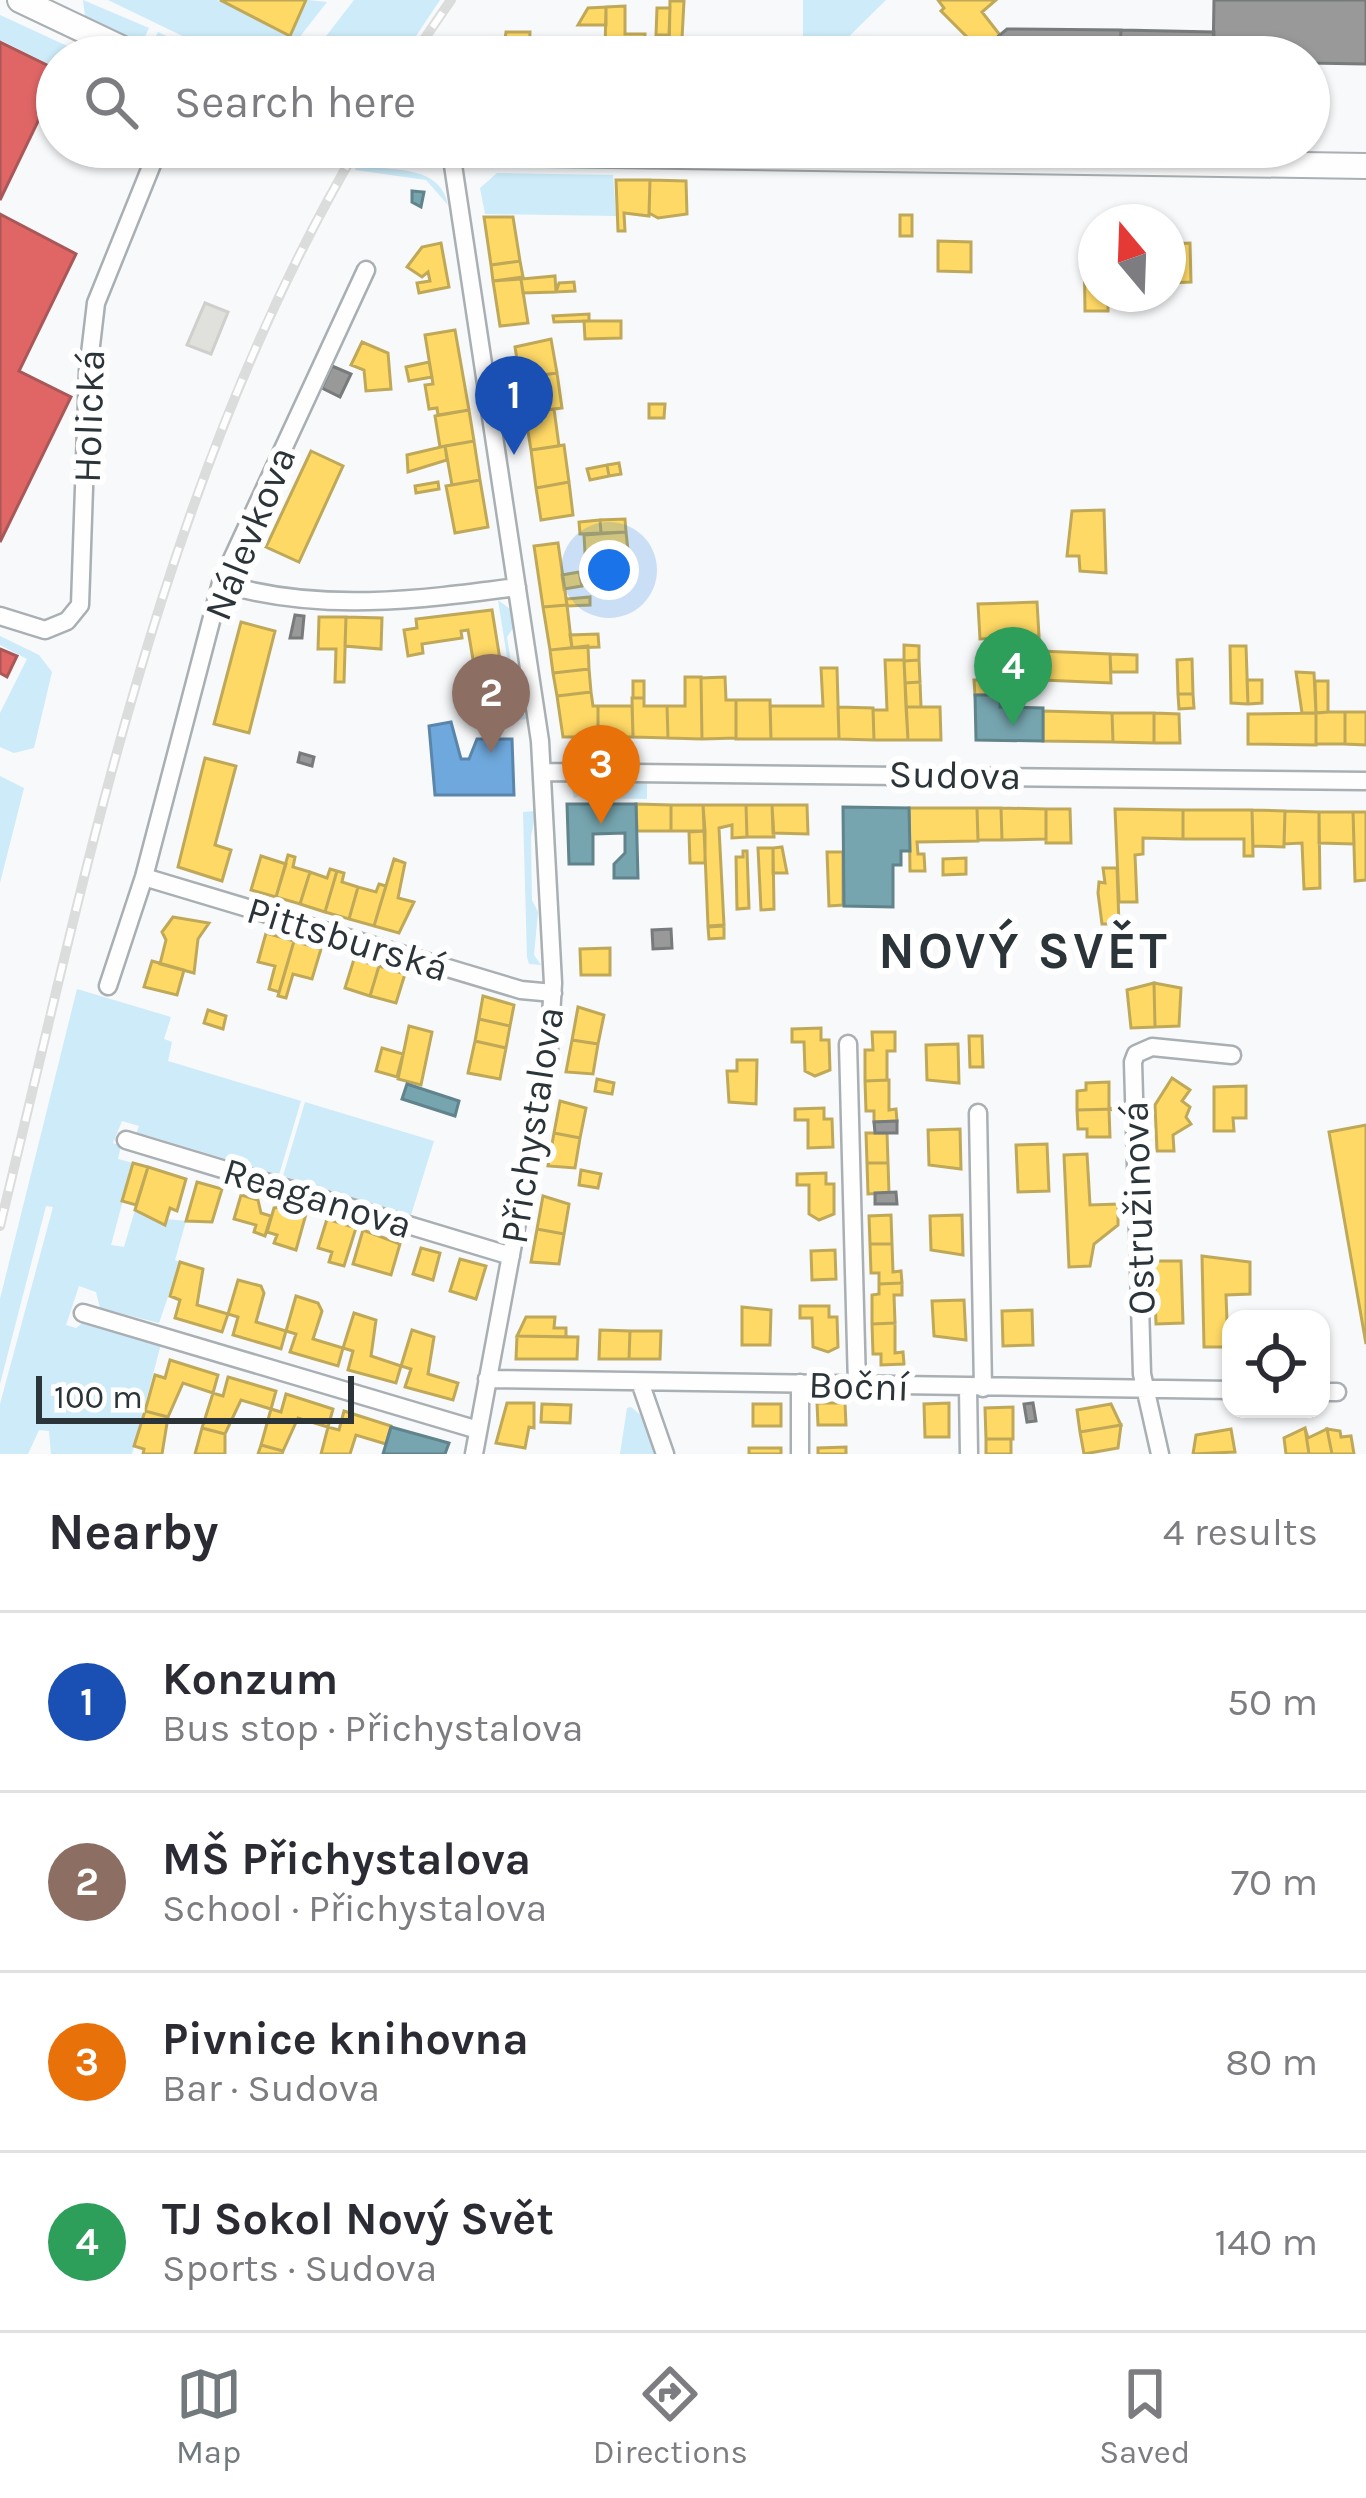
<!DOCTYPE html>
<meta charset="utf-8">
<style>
body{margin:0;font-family:Karla,sans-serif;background:#f2f2f3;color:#2b2b33}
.controls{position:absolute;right:36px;bottom:36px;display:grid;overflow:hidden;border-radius:24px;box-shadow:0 3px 9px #0004}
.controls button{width:108px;height:108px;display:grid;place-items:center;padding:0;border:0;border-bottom:3px solid #e1e1e2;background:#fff;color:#2b2b33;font:60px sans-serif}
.compass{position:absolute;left:1078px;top:204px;width:108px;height:108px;border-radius:50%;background:#fff;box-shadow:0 3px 9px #0004;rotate:341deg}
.scale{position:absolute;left:36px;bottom:30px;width:318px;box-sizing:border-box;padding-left:12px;border:6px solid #2b3539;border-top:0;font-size:33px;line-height:42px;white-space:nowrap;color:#2b3539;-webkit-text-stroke:9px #fff;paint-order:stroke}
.you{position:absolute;left:609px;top:570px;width:42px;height:42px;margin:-30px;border:9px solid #fff;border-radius:50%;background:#1a73e8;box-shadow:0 0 0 18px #1a73e833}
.badge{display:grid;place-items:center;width:78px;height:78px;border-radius:50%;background:#727a7d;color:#fff;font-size:39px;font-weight:700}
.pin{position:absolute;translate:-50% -99px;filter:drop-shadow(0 3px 6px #0008)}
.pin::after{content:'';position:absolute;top:63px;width:42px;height:36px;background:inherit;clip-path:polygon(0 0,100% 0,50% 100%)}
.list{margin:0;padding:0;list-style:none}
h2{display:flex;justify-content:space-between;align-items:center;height:156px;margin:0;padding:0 48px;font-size:51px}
h2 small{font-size:39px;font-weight:400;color:#7c7c81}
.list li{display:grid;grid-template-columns:78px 1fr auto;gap:36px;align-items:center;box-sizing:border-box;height:180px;padding:0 48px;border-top:3px solid #e1e1e2}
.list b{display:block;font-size:45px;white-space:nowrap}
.list p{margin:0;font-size:39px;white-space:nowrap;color:#7c7c81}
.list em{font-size:39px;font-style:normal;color:#7c7c81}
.icon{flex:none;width:66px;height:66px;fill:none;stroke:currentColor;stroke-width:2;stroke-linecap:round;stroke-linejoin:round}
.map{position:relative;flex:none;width:1366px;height:1454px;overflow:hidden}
.search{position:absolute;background:#fff;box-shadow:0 3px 9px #0004;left:36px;right:36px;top:36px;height:132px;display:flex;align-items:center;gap:30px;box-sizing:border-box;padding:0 42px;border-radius:66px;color:#7c7c81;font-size:45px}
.sheet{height:876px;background:#fff}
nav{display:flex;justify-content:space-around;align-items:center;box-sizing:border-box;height:168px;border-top:3px solid #e1e1e2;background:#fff;font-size:33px;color:#7c7c81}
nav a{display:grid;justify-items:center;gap:6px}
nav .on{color:#727a7d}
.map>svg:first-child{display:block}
.green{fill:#cdebf9}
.homes{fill:#ffd966;stroke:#bfa858;stroke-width:3}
.shops{fill:#e06666;stroke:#aa5758;stroke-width:3}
.schools{fill:#6fa8dc;stroke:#5b86ab;stroke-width:3}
.public{fill:#76a5af;stroke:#60838c;stroke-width:3}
.industry{fill:#999;stroke:#787b7c;stroke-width:3}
.building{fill:#e0e0dd;stroke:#cfcfcc;stroke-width:3}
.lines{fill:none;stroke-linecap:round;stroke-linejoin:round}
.street-casing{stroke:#a9afb2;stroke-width:21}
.secondary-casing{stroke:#a9afb2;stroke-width:28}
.street{stroke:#fefefe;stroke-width:16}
.secondary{stroke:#fefefe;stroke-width:24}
.rail-casing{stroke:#dbdcdc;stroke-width:10}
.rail{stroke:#fff;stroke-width:6;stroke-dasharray:18;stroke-linecap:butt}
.labels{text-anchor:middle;stroke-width:12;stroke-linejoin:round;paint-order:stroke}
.street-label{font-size:39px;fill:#2b3539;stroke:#fff}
.district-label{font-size:51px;font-weight:bold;letter-spacing:3px;fill:#2b3539;stroke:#fff}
</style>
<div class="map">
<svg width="1366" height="1454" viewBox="0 0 1366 1454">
<rect width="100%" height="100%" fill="#f7f9fb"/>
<path class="green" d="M83,0L149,28L142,43L85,16Z
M108,0H217L290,37L308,0L327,2L284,57H226Z
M354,0H440L402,57H365L373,38L354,57H310Z
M803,0H886L828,57H803Z
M0,15L91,57H57V68L0,40Z
M158,32L211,57H181L151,46Z
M357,165C391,172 440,163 448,205L426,180L355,170Z
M497,173L613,175L616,216L485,214L480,188Z
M498,600L510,609L513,628L507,637L518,705L527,719L517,720Z
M0,636L39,655L52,672L34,748L14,753L0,747V713L27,659L0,645Z
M0,776L24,788L0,883Z
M570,781H647V799L590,798L589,792L574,798Z
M536,811L531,837L532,900L538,912L534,955L541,965L529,964L527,957L523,812Z
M77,989L171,1017L164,1039L172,1042L168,1061L301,1101L279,1175L146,1135L145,1140L135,1137L139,1126L122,1121L113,1143L121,1146L118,1159L133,1163L111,1245L124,1247L135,1210L164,1224L166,1219L186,1221L175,1260L180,1262L159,1323L100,1308L96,1292L79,1286L66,1325L76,1328L85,1321L161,1344L132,1454H51L49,1431L39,1430L28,1454H0V1404L53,1207L46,1206L0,1384V1299Z
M305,1102L434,1141L411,1215L283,1176Z
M631,1407L643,1417L654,1454H620L627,1408Z"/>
<path class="homes" d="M220,0H306L290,36Z
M938,0H996L982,12L1000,35L981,51L941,11L944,8Z
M670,1H684L681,57H669Z
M625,6V34H645L644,48L605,50L606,7Z
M606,7V25H578L588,8Z
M657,8H670L669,35H656Z
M506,32H530L529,57H493L503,55Z
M656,35H669V49H656Z
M616,180H650L649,216L624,213L625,231H618Z
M650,180L686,181L687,214L658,218L649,213Z
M900,215H912V236H900Z
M484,217H513L520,261L491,265Z
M938,241L971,242V272L938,271Z
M441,243L449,287L419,293L417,283L430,281L428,272L422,277L407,267L422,247Z
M1190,243L1191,282L1168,283V244Z
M1084,244H1096V294H1108V311H1085Z
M520,261L523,277L493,281L491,265Z
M555,276L556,292L523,293L521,279Z
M521,279L528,323L500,326L493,281Z
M574,282L575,291L556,292L559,283Z
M589,314V321L554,322L553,316Z
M584,321H621V338L585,339Z
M455,330L469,410L438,415L437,408L429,409L425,385L433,384L425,335Z
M551,339L557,373L520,378L515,347Z
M362,342L388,353L391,389L366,391L364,370L351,365Z
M429,362L432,377L409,381L406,367Z
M557,373L562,408L525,413L520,378Z
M649,404H665L664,418H649Z
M554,409L559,446L531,450L525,413Z
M469,410L474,441L440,447L435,416Z
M474,441L480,480L452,485L445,446Z
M564,445L569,482L536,488L531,450Z
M445,446L447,460L408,472L407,455Z
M311,451L343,466L299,562L266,547Z
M619,463L621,474L609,476L607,465Z
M607,465L609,476L590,480L587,469Z
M480,480L488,527L455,533L446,486Z
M438,482L439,489L416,493L415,486Z
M569,482L573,515L541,520L536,488Z
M1104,510L1106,573L1080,571L1079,556H1067L1072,511Z
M625,519L626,532L601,533L600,520Z
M600,520L601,533L580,534L579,522Z
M626,532L628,550L585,553L584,535Z
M558,543L567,605L543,607L534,546Z
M579,572L582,586L564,589L562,575Z
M590,597V605L567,606L566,599Z
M1037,602L1039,636L980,639L978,604Z
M567,605L572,648L550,650L543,607Z
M492,610L503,678L477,683L468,630L461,631L462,638L422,644L423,653L408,656L404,630L417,628L416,619Z
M319,617H346L344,682H335L336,649H318Z
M346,617L382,618L381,649L345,646Z
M241,622L275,631L249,733L214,724Z
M598,634L599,647L572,648L570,635Z
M1039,636V649L1007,650L1008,637Z
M904,645L919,646V660L904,661Z
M588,646L589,669L553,673L550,650Z
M1230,646H1246L1248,704L1231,703Z
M1040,651L1110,654L1111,683L1043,680Z
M1110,654L1137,655V672H1111Z
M1192,659L1193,694H1178L1177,660Z
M885,660H904L908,740H874L873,710H887Z
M919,660L920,682L905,683L904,661Z
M821,668H837L839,739H771L770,706H823Z
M589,669L591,692L557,696L553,673Z
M1296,672L1314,673L1316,713H1302Z
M685,677H701L702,739L668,738L667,706H685Z
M725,677L726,700H736V738L702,739L701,678Z
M974,680H988L989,695H975Z
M1247,680H1262V703L1248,704Z
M633,681H644V698H633Z
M1315,681H1328V712L1316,713Z
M920,682L921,707H906L905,683Z
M591,692L593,706H598V737H563L557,696Z
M1178,694H1193L1194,708L1179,709Z
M632,698H644V706H667L668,738L633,737Z
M736,700H770L771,739H736Z
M598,706H632L633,737H598Z
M838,707L873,708L874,740L839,739Z
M906,707H940L941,740H908Z
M1043,711L1112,713L1113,742L1043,741Z
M1328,712H1345V744H1316V713Z
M1345,712H1366V745L1345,744Z
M1112,713H1154V743L1113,742Z
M1154,713L1179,714L1180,743H1154Z
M1316,713V745L1248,744V714Z
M205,758L236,766L215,845L231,850L222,881L178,867Z
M636,804L671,805V831H637Z
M671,805H703L705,831H671Z
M703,805H746L747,837L732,838V825L719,828L724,925L708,926Z
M746,805H772L774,837H747Z
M772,805H807L808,834L773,833Z
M909,808H977L978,841L917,842L918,854H924L925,871H910Z
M977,808H1001L1002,840H978Z
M1001,808L1046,809V839L1002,840Z
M1046,809H1070L1071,843H1046Z
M1115,809L1183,810V839L1143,838V854L1135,855L1137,902H1119Z
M1183,810H1252L1253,856H1244V839H1183Z
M1252,810L1285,811L1284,847L1253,846Z
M1285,811L1319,812L1320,888L1304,889L1302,843L1284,844Z
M1319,812H1353L1354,844L1319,843Z
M1353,812H1366V880L1355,881Z
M705,831V863H690L689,832Z
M782,847L787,873H773V848Z
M758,848H773L774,909L761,910Z
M743,851H747L749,908L737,909L736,857H743Z
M827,852H843V905L829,906Z
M288,855L295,857L293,867L310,872L300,904L276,897Z
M261,856L286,864L276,897L251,890Z
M966,858V874L943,875V859Z
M394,859L405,863L398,898L414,902L399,933L374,926Z
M1103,868H1117L1119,924H1102L1098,893L1099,882L1105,883Z
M330,869L337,871L325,912L300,904L310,872L327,878Z
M337,871L344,873L342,882L358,887L349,919L325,912Z
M379,884L386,886L374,926L349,919L358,887L376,892Z
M173,917L209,923L198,939L194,973L160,964L166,940L162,932Z
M724,926V938L709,939L708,927Z
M266,933L294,941L279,992L269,989L275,966L258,962Z
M294,941L321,949L312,979L293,974L286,998L278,996Z
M610,948V975H581L580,949Z
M354,959L379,966L370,996L345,988Z
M152,961L184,970L177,995L144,987Z
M379,966L405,974L396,1003L370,996Z
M1154,983L1155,1027L1131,1028L1127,990Z
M1154,983L1181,988L1179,1026L1155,1027Z
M483,996L514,1005L510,1026L479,1019Z
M578,1007L604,1015L598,1044L572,1040Z
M208,1010L226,1016L223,1029L204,1023Z
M479,1019L510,1026L506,1048L475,1041Z
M409,1026L432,1032L421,1085L398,1079Z
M821,1028V1040H829L830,1070L815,1076L805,1071L804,1042H792V1029Z
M872,1032H895V1051H887V1080L865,1081V1050H873Z
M969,1036H982L983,1067H970Z
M572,1040L598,1044L593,1074L566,1072Z
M475,1041L506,1048L500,1079L468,1073Z
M958,1044L959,1083L927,1080L926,1045Z
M382,1048L403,1054L397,1077L376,1071Z
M737,1060H757L756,1104L729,1102L727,1071H737Z
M1172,1078L1190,1090L1182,1101L1190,1107L1186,1117L1191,1124L1173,1135L1174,1151H1157L1155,1105Z
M597,1079L614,1083L612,1094L595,1091Z
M889,1080V1110L896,1109L897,1121L874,1122V1111H866L865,1081Z
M1109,1082V1108L1115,1109L1077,1110V1091L1086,1090V1083Z
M1246,1086V1118H1233L1234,1131H1214V1087Z
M560,1101L586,1108L580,1138L554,1133Z
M824,1108V1119H832L833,1147L808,1148V1120H795V1109Z
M1115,1109L1109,1110L1110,1137H1087V1129H1078L1077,1110Z
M1366,1125V1344L1329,1132Z
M960,1129L961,1169L929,1165L928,1130Z
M554,1133L580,1138L575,1168L548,1166Z
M866,1133H887L888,1163H867Z
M1047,1144L1049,1191L1018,1192L1016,1145Z
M1087,1154L1090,1205L1118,1204V1225L1094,1244L1090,1266L1069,1267L1064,1155Z
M133,1163L148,1167L136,1205L122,1201Z
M867,1163H888L889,1193L868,1194Z
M148,1167L186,1179L177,1211L170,1208L165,1225L135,1210Z
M581,1170L601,1174L598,1188L579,1185Z
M826,1173V1184H834V1214L819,1220L809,1214V1185H797V1174Z
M197,1182L222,1189L212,1222L186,1221Z
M241,1195L258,1200L261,1213L271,1216L265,1236L254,1232L256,1225L234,1219Z
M543,1196L569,1204L564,1234L537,1229Z
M285,1207L306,1214L296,1250L274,1243L277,1235L267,1232L274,1208Z
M891,1215L892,1244H870L869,1216Z
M962,1215L963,1255L931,1250L930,1216Z
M327,1219L356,1228L344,1266L329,1262L332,1252L318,1248Z
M537,1229L564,1234L559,1264L531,1262Z
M363,1230L400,1244L391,1275L353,1264Z
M870,1244H892L893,1272L901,1271L902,1283L879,1284V1273H871Z
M421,1248L440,1253L433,1280L413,1274Z
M835,1250L836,1279L812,1280L811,1251Z
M1202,1256L1250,1262V1294L1226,1295L1228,1347H1204Z
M460,1259L486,1266L476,1299L450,1291Z
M1154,1261H1181L1183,1323L1156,1324Z
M180,1262L203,1269L197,1305L228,1314L222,1332L175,1318L180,1300L170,1296Z
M238,1280L261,1286L264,1293L256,1322L286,1331L281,1349L233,1335L238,1317L228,1314Z
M902,1283V1295H894L895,1323L872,1324V1295L879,1294V1284Z
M296,1296L318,1303L322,1311L313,1339L343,1348L338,1366L290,1352L296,1334L286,1331Z
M964,1300L966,1340L934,1336L932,1301Z
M800,1306H829V1317H837L838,1347L828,1352L813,1347L812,1318H800Z
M742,1307L771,1310L770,1345H742Z
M1032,1310L1033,1345L1003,1346L1002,1311Z
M354,1313L376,1320L371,1356L401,1366L396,1383L348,1370L353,1351L343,1348Z
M526,1317H555L554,1328H566V1337L517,1336Z
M895,1323V1353L903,1352L904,1364L881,1365V1354H873L872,1324Z
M412,1330L434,1337L428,1374L458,1383L453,1400L405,1387L411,1369L401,1366Z
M600,1330L630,1331L629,1359H599Z
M630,1331H661L660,1359H629Z
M517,1336L578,1337L577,1359H516Z
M170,1360L218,1375L213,1393L183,1383L168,1417L145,1411L155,1375L165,1378Z
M228,1377L276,1391L271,1409L241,1400L225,1434L202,1428L213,1393L223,1396Z
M286,1394L333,1409L328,1427L298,1418L283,1451L261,1445L271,1409L281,1412Z
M507,1403H534V1428L529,1427L525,1448L496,1443Z
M817,1403H845L846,1425H818Z
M949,1403V1437H925L924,1404Z
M542,1404L571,1405L570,1423L541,1422Z
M753,1404H781V1426H753Z
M1111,1404L1121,1425L1080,1432L1077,1410Z
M1013,1407V1439H986L985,1408Z
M145,1411L168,1417L162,1454H143L144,1449L134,1446Z
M344,1411L391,1426L386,1444L356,1435L350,1454H321L328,1427L339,1430Z
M1121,1425L1118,1448L1084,1454L1080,1432Z
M202,1428L225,1434V1454H195Z
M1305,1428L1308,1438L1327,1429L1332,1454H1309Z
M1305,1428L1309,1454H1286L1284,1438Z
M1231,1429L1235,1452L1193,1454L1196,1435Z
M1327,1429L1340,1431L1341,1437L1351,1436L1354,1454H1332Z
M986,1439H1011V1454H986Z
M261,1445L283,1451L282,1454H258Z
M846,1447V1454H818V1448Z
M749,1448H781V1454H749Z"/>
<path class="shops" d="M0,42L57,70V82L0,200Z
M0,214L76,254L19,371L71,397L0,542Z
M0,649L17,656L7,677L0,673Z"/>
<path class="schools" d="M451,722L461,759H469L477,739H512L514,795H435L429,726Z"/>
<path class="public" d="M412,191L424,192L421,207L412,202Z
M975,695H1001L1000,707L1043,708V741L976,740Z
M567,804H636L638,878H614V864L625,853V833L593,834V864H569Z
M843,807L909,808L910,851H901V865H893V907L844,906Z
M407,1084L459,1101L455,1116L402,1099Z
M391,1427L449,1443L445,1454H383Z"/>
<path class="industry" d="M1214,0H1366V64L1309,63V57H1213Z
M1007,29L1121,30L1120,57H986L981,51Z
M1121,30L1214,32L1213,57H1120Z
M332,366L351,374L340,397L322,388Z
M295,615L304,616L302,638H290Z
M300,753L314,757L312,766L298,762Z
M671,929L672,948L653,949L652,930Z
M897,1121V1133H875L874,1122Z
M896,1192L897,1204H875V1193Z
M1033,1403L1036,1421L1027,1422L1024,1404Z"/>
<path class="building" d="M205,303L228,312L211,354L187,345Z"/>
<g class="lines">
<defs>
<path id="street" d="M451,152L540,741L553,983L549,1050L474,1454
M221,583C317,613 420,600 517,587
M0,616L45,630L67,621L80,605L88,371L96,303L159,147
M544,772L1366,781
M144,877L521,990L553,993
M108,986L144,877L221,583L366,270
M848,1044L857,1385
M978,1113L983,1388
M126,1140L511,1256
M83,1313L478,1430
M487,1379L1231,1390
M800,1383V1454
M641,1385L665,1454
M968,1387L969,1454
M1321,1392H1337
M1160,1454L1142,1374L1133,1062L1136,1054L1152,1047L1232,1055"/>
<path id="secondary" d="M20,0L140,57
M349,147L399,152L1366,166"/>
</defs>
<use href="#street" class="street-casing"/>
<use href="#secondary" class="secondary-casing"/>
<use href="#street" class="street"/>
<use href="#secondary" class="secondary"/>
<defs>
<path id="rail" d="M412,57L451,0
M0,1226C90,858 163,477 358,147"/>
</defs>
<use href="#rail" class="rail-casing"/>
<use href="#rail" class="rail"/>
</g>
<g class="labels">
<g class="street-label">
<text transform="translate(88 416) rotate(-88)" y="14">Holická</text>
<text transform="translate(249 533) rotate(-68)" y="14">Nálevkova</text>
<text transform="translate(955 774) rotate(1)" y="14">Sudova</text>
<text transform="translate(348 938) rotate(17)" y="14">Pittsburská</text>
<text transform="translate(531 1125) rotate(-81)" y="14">Přichystalova</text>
<text transform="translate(318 1197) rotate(17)" y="14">Reaganova</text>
<text transform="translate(1137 1208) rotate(-92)" y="14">Ostružinová</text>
<text transform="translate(859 1385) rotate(2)" y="14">Boční</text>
</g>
<g class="district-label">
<text x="1024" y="968">NOVÝ SVĚT</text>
</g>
</g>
</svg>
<div class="controls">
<button><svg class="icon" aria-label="locate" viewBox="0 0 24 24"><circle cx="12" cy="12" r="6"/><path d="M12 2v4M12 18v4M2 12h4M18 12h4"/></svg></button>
</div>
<svg class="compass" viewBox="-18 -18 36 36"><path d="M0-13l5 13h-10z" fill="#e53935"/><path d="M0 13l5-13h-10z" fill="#7c7c81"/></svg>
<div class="scale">100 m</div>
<div class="you"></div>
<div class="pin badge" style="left:514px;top:455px;background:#1a4fb4">1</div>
<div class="pin badge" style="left:491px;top:753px;background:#8d6e63">2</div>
<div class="pin badge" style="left:601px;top:824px;background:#e8710a">3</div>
<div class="pin badge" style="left:1013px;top:726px;background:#2e9e5b">4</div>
<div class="search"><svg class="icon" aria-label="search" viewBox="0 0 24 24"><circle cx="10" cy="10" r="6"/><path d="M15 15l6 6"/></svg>Search here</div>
</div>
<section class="sheet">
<h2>Nearby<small>4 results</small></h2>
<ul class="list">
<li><span class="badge" style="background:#1a4fb4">1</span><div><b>Konzum</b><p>Bus stop · Přichystalova</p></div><em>50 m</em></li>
<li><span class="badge" style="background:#8d6e63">2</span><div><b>MŠ Přichystalova</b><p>School · Přichystalova</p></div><em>70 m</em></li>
<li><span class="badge" style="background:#e8710a">3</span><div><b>Pivnice knihovna</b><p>Bar · Sudova</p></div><em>80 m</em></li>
<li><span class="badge" style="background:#2e9e5b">4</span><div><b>TJ Sokol Nový Svět</b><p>Sports · Sudova</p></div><em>140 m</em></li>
</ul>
</section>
<nav>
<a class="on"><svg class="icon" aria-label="map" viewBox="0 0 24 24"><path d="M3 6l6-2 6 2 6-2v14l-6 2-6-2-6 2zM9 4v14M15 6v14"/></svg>Map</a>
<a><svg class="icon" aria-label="directions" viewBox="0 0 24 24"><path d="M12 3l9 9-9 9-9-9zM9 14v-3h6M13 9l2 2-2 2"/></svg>Directions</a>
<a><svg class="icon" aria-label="saved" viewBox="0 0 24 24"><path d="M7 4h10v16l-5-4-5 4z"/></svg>Saved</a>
</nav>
